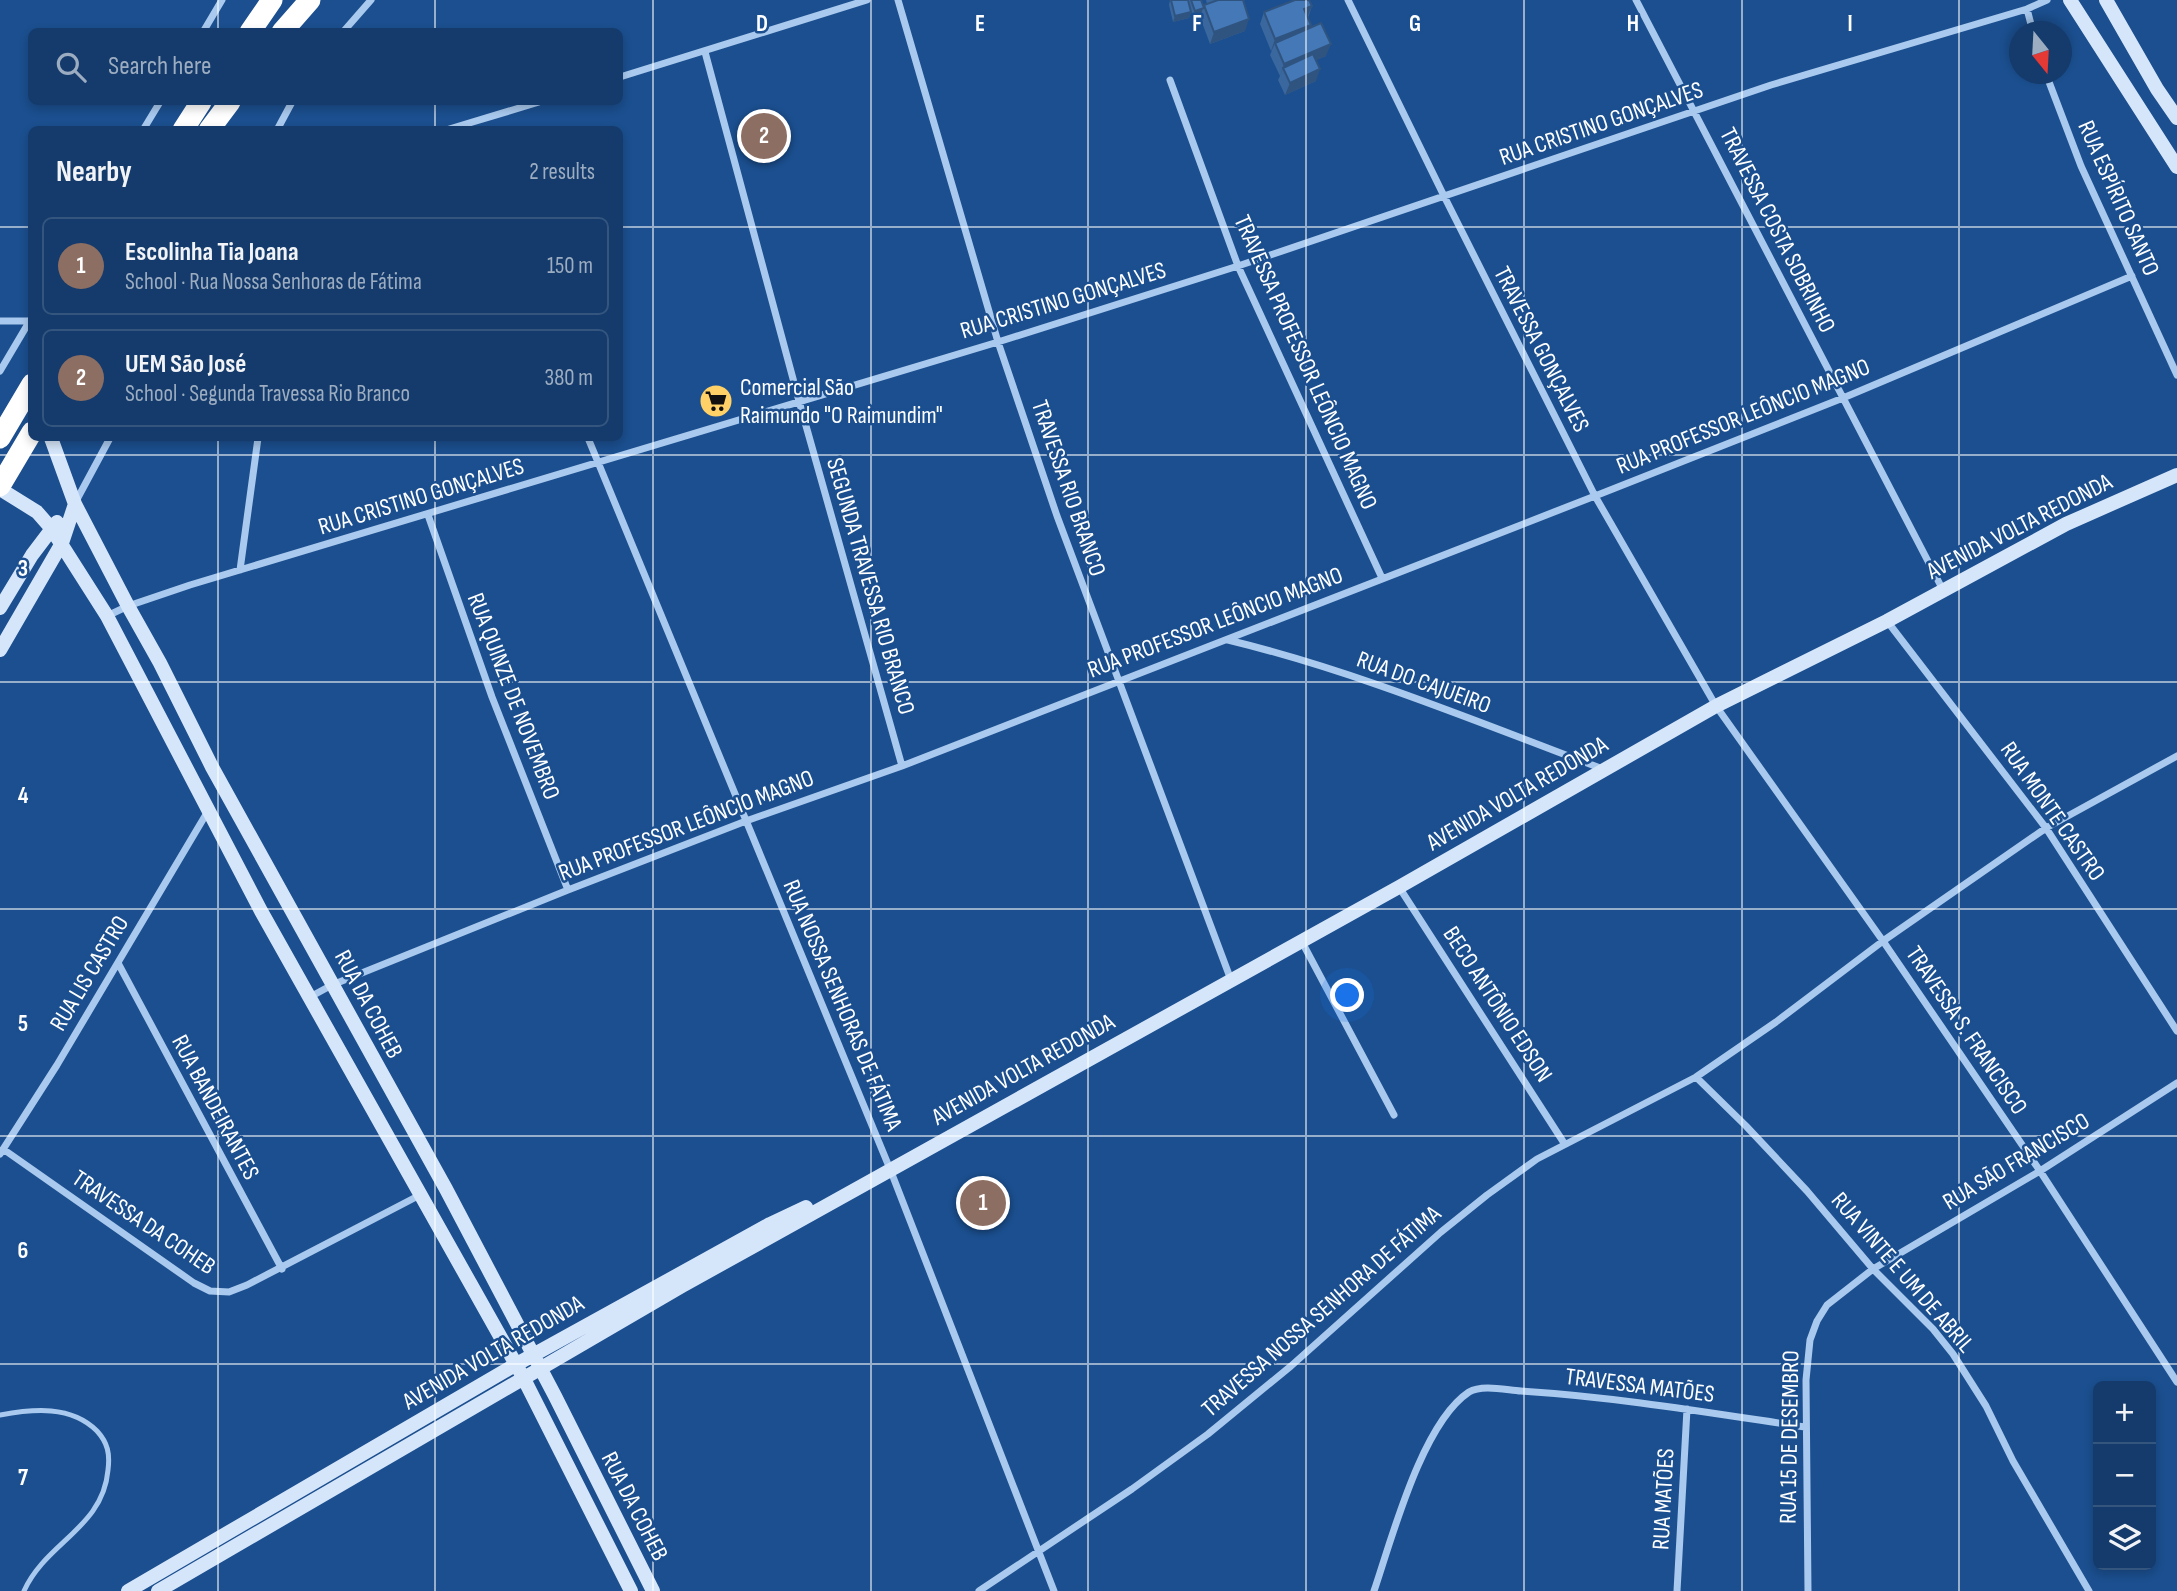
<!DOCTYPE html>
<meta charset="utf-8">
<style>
body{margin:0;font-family:"Sofia Sans Condensed",sans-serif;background:#214673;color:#f1f3f6}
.controls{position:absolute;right:21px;bottom:21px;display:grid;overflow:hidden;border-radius:10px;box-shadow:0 4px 10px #0003}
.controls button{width:63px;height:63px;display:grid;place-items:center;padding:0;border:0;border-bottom:2px solid #33557e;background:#143b6b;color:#f1f3f6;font:35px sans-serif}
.compass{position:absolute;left:2009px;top:21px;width:63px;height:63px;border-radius:50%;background:#143b6b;box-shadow:0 4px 10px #0003;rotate:162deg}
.you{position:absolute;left:1348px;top:996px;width:24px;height:24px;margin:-18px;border:5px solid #fff;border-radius:50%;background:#1a73e8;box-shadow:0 0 0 10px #1a73e833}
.badge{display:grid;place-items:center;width:46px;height:46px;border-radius:50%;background:#ffd166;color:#fff;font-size:23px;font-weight:700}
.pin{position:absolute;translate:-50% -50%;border:4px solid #fff;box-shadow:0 2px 7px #0006}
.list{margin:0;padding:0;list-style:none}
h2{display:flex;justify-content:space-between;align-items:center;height:91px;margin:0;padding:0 28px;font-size:30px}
h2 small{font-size:23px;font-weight:400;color:#9dadc1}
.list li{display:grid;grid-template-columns:46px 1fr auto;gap:21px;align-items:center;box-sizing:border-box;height:98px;margin:0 14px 14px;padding:0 14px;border:2px solid #33557e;border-radius:10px}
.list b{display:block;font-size:26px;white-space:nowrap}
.list p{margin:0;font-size:23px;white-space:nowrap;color:#9dadc1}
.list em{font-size:23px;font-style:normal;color:#9dadc1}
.icon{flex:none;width:38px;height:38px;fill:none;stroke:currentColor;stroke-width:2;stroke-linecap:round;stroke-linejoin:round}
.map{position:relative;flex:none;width:2177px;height:1591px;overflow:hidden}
.search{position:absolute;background:#143b6b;box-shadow:0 4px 10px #0003;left:28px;top:28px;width:595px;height:77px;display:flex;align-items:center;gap:18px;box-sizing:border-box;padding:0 24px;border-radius:10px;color:#9dadc1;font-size:26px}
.panel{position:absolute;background:#143b6b;box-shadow:0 4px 10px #0003;left:28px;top:126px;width:595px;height:315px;border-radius:10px}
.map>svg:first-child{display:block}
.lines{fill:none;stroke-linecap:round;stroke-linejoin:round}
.lane{stroke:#a9c9ee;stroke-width:5}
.street{stroke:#a9c9ee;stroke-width:7}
.secondary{stroke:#d6e6fa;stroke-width:14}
.highway{stroke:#fff;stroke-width:21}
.wall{fill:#3a679d}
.shaded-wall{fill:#305480}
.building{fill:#4478b7;stroke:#305480;stroke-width:2}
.grid{fill:none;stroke:#fff;stroke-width:2;stroke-opacity:0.55}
.labels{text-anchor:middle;stroke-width:5;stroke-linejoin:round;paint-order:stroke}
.street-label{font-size:24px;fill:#fff;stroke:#1b4f8f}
.poi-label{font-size:24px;fill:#fff;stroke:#1b4f8f;text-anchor:start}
.grid-label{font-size:23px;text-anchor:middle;font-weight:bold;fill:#fff;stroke:#1b4f8f;stroke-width:5;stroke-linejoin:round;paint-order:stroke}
</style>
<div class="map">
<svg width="2177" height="1591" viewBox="0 0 2177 1591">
<rect width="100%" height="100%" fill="#1b4f8f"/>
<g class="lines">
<path class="lane" d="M0,1415C33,1409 71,1405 97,1431C108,1443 110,1454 108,1470C103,1528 46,1542 24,1591"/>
<path class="street" d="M898,0L998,342L1057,516L1231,980
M1348,0L1444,196L1595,496L1716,706L1883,941L2040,1171L2177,1382
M1636,0L1943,590
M2027,9L2033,32
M203,32L222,0
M343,32L371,0
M705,52L799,401L902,766
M2046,74L2081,166L2177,375
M620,77L867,0
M1170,80L1238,266L1382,578
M143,130L160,102
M277,130L292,102
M446,130L539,102
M0,321H29
M0,371L32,317
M588,438L890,1169L1054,1591
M75,503L110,438
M428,515L492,697L568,890
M240,570L258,438
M107,616L128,606L190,585L998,342L1238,266L1771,85L2027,9L2047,0
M1887,621L2046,828L2177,1031
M1228,640C1356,671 1480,723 1603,769
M1399,887L1564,1143
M1302,942L1394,1115
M118,963L282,1269
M310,997L332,985L568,890L746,821L902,766L1595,496L1843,398L2132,276
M1696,1077L1746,1126L1807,1191L1873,1269L1933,1329L1953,1354L1986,1406L2013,1461L2089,1591
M3,1149L194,1283L210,1291L229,1292L247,1285L420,1195
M0,1154L57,1065L208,811
M979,1591L1132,1489L1208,1434L1291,1366L1441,1232L1487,1195L1537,1159L1696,1077L1776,1022L1883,941L2046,828L2177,756
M1374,1591C1392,1538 1422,1423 1469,1392C1482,1384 1506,1390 1521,1391C1617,1397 1711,1413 1805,1427
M1677,1591L1687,1409
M1808,1591L1806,1380L1810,1340L1817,1321L1827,1305L1873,1269L2040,1171L2177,1083"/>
<path class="secondary" d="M2070,0L2177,167
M2106,0L2157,89L2177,118
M51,438L75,504L128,606L160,663L212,767L446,1189L555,1396L653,1591
M0,489L37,512L51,528L107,616L261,911L523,1377L631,1591
M0,608L32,555L57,522
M0,650L62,543L75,504
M128,1591L515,1365L770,1224L806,1207
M158,1591L682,1286L1399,887L1716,706L1887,621L2066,524L2177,475"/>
<path class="highway" d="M250,32L272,0
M282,32L310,0
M183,130L201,102
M209,130L230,102
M0,438L32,384
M0,486L32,432"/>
</g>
<path class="wall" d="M1170,0H1201L1204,7V5L1207,4L1206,0H1245L1243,1L1245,31L1210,44L1200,17L1201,14L1193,17L1190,8L1191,12L1189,18L1173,22L1169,5Z
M1312,6L1308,18L1310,28L1326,56L1316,60V81L1285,95L1278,80L1280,76L1270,55L1272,50L1271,51L1260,24L1264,12Z"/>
<path class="shaded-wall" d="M1312,6L1307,18L1304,9Z
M1203,8L1201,14L1193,17L1195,11Z
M1191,12L1189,18L1173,22L1175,16Z
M1249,19L1245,31L1210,44L1214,32Z
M1311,25L1306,37L1275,43L1272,50L1271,51L1275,39Z
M1331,44L1326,56L1285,74L1283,68L1280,76L1284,64Z
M1320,69L1316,81L1285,95L1290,83Z"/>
<path class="building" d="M1171,0H1188L1191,12L1175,16Z
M1191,0H1201L1204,8L1195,11Z
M1218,0H1243L1249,19L1214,32L1204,5Z
M1295,0H1309L1312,6L1304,9L1311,25L1275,39L1264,12Z
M1321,23L1331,44L1284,64L1275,43Z
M1313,54L1320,69L1290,83L1283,68Z"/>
<path class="grid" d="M218,0V32M435,0V32M653,0V1591M871,0V1591M1088,0V1591M1306,0V1591M1524,0V1591M1742,0V1591M1959,0V1591M218,102V130M435,102V130M0,227H32M620,227H2177M218,438V1591M435,438V1591M0,455H2177M0,682H2177M0,909H2177M0,1136H2177M0,1364H2177"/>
<defs>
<symbol id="supermarket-disc" viewBox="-11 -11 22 22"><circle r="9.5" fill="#ffd166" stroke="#1b4f8f"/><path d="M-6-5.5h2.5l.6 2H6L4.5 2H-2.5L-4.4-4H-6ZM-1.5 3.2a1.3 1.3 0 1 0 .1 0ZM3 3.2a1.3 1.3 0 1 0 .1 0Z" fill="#111"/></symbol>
</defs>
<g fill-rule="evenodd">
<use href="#supermarket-disc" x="697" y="382" width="38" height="38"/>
</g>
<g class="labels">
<g class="street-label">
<text transform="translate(1601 123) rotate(-19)" y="8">RUA CRISTINO GONÇALVES</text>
<text transform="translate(2119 198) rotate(66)" y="8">RUA ESPÍRITO SANTO</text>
<text transform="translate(1778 230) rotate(63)" y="8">TRAVESSA COSTA SOBRINHO</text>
<text transform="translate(1063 300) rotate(-17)" y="8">RUA CRISTINO GONÇALVES</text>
<text transform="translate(1542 349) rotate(63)" y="8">TRAVESSA GONÇALVES</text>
<text transform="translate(1306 362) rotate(66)" y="8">TRAVESSA PROFESSOR LEÔNCIO MAGNO</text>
<text transform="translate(1743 416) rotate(-22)" y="8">RUA PROFESSOR LEÔNCIO MAGNO</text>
<text transform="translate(1069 488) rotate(71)" y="8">TRAVESSA RIO BRANCO</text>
<text transform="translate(421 496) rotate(-17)" y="8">RUA CRISTINO GONÇALVES</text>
<text transform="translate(2019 526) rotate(-27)" y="8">AVENIDA VOLTA REDONDA</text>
<text transform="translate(871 586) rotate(74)" y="8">SEGUNDA TRAVESSA RIO BRANCO</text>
<text transform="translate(1215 622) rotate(-21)" y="8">RUA PROFESSOR LEÔNCIO MAGNO</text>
<text transform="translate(1424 682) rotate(20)" y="8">RUA DO CAJUEIRO</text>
<text transform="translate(514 696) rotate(69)" y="8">RUA QUINZE DE NOVEMBRO</text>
<text transform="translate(1517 793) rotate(-30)" y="8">AVENIDA VOLTA REDONDA</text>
<text transform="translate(2053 811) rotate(55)" y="8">RUA MONTE CASTRO</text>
<text transform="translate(686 825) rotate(-21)" y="8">RUA PROFESSOR LEÔNCIO MAGNO</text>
<text transform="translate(89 973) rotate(-59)" y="8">RUA LIS CASTRO</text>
<text transform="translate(369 1004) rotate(62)" y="8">RUA DA COHEB</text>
<text transform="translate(1498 1004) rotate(57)" y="8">BECO ANTÔNIO EDSON</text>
<text transform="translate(843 1005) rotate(67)" y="8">RUA NOSSA SENHORAS DE FÁTIMA</text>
<text transform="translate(1967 1030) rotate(56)" y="8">TRAVESSA S. FRANCISCO</text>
<text transform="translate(1023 1069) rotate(-29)" y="8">AVENIDA VOLTA REDONDA</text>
<text transform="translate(216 1107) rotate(62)" y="8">RUA BANDEIRANTES</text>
<text transform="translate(2016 1161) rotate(-31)" y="8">RUA SÃO FRANCISCO</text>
<text transform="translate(144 1222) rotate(34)" y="8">TRAVESSA DA COHEB</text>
<text transform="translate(1903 1272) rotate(49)" y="8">RUA VINTE E UM DE ABRIL</text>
<text transform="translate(1321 1311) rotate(-41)" y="8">TRAVESSA NOSSA SENHORA DE FÁTIMA</text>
<text transform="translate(493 1352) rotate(-30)" y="8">AVENIDA VOLTA REDONDA</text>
<text transform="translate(1640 1385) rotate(7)" y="8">TRAVESSA MATÕES</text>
<text transform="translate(1789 1437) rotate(-89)" y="8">RUA 15 DE DESEMBRO</text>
<text transform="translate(1663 1499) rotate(-87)" y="8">RUA MATÕES</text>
<text transform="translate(635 1506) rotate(63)" y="8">RUA DA COHEB</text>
</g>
<g class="poi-label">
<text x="740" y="395">Comercial São<tspan x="740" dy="28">Raimundo "O Raimundim"</tspan></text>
</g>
</g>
<g class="grid-label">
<text x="762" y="31">D</text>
<text x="980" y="31">E</text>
<text x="1197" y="31">F</text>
<text x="1415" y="31">G</text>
<text x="1633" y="31">H</text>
<text x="1850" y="31">I</text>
<text x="23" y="576">3</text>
<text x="23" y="803">4</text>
<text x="23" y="1031">5</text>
<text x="23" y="1258">6</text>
<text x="23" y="1485">7</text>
</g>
</svg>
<div class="controls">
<button>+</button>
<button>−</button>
<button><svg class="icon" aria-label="layers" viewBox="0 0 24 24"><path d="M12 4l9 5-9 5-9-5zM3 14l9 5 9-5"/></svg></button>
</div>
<svg class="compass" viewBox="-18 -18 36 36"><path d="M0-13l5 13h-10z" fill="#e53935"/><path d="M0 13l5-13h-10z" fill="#9dadc1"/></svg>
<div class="you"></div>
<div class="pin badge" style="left:983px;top:1203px;background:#8d6e63">1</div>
<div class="pin badge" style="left:764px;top:136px;background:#8d6e63">2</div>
<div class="search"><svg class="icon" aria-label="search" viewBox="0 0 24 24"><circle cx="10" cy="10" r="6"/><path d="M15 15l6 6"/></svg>Search here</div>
<section class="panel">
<h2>Nearby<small>2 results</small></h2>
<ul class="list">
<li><span class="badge" style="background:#8d6e63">1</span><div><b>Escolinha Tia Joana</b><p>School · Rua Nossa Senhoras de Fátima</p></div><em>150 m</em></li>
<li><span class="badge" style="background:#8d6e63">2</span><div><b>UEM São José</b><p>School · Segunda Travessa Rio Branco</p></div><em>380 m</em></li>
</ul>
</section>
</div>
